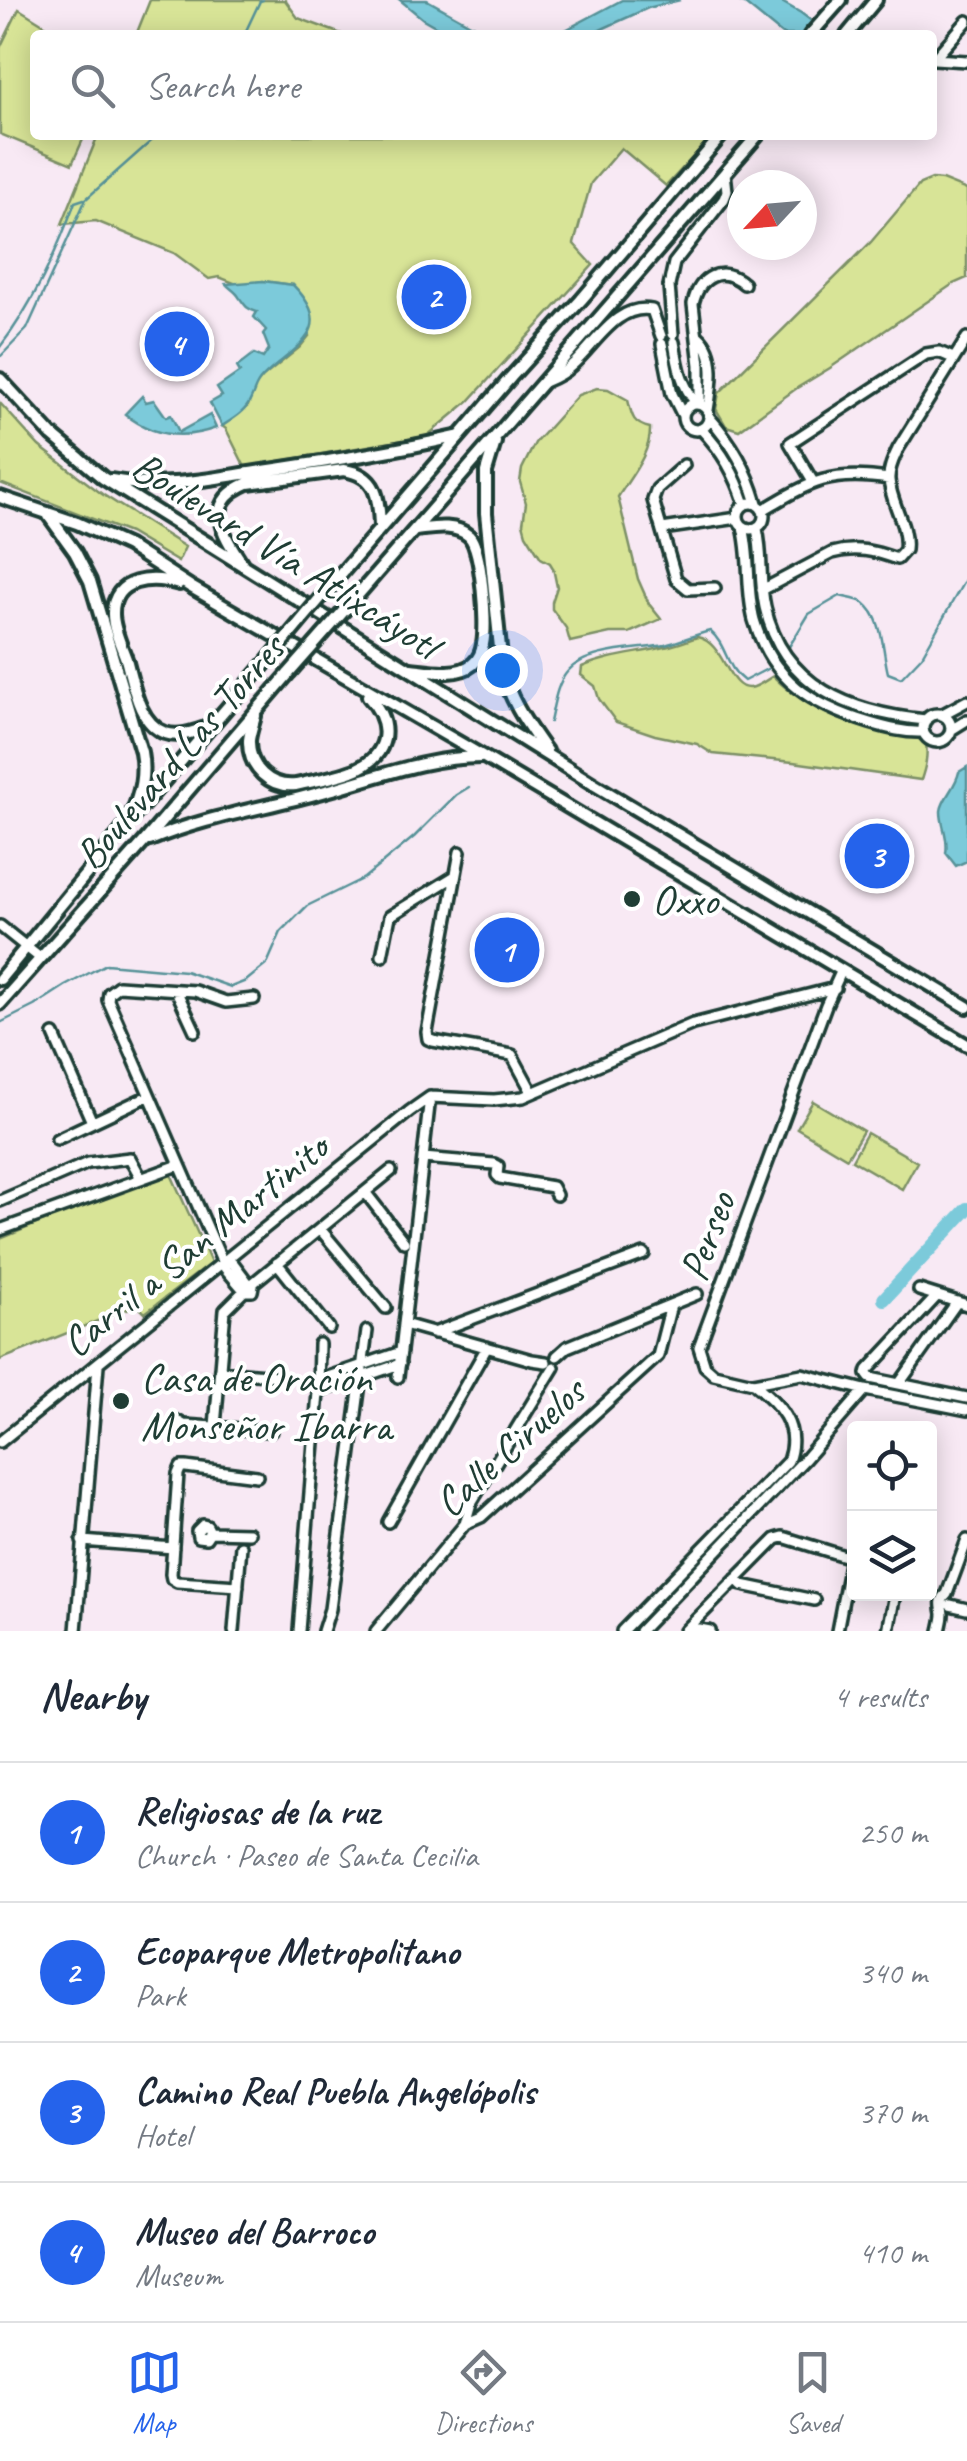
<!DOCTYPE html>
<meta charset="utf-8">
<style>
body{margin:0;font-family:Caveat,sans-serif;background:#f2f2f3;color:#1f2937}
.controls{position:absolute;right:30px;bottom:30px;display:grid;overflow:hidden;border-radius:10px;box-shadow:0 5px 25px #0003}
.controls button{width:90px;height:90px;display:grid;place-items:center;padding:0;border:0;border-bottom:2px solid #e0e1e3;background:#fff;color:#1f2937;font:50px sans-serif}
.compass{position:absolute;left:727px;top:170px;width:90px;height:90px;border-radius:50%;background:#fff;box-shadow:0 5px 25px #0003;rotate:244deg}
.you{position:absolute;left:502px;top:670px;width:35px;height:35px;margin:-25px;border:8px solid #fff;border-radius:50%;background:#1a73e8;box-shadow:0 0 0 15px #1a73e833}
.badge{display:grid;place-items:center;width:65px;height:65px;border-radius:50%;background:#2563eb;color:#fff;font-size:32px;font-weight:700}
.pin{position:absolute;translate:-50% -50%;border:5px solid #fff;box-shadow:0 2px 10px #0006}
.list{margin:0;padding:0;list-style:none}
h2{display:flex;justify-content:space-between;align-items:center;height:130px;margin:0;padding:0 40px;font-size:42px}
h2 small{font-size:32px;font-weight:400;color:#747a83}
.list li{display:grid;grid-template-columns:65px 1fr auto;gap:30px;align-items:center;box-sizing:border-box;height:140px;padding:0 40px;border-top:2px solid #e0e1e3}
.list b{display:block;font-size:38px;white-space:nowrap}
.list p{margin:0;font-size:32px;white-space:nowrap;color:#747a83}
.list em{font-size:32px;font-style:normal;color:#747a83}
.icon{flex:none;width:55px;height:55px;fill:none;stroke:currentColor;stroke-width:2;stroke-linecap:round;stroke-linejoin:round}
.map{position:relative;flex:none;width:967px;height:1631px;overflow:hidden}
.search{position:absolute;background:#fff;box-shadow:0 5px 25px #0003;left:30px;right:30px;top:30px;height:110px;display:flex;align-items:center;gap:25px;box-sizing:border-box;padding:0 35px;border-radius:10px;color:#747a83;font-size:38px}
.sheet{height:690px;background:#fff}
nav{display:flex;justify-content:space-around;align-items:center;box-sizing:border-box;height:140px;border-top:2px solid #e0e1e3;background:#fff;font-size:28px;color:#747a83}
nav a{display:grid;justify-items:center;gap:5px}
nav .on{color:#2563eb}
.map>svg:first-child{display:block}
.green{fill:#d8e497;stroke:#7c9066;stroke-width:2.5}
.water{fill:#7ccada;stroke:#579298;stroke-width:2.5}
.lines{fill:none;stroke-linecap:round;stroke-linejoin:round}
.stream{stroke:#579298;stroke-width:2.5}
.river{stroke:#7ccada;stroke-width:14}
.minor-tunnel{stroke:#cdc7ce;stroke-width:9;stroke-dasharray:9 4.5;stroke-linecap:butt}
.minor-casing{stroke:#1f3d34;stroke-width:16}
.major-casing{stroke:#1f3d34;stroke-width:18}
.minor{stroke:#fff;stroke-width:9}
.major{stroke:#fff;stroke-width:10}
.major-bridge-casing{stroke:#1f3d34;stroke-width:18;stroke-linecap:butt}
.major-bridge{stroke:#fff;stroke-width:10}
.poi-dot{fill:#1f3d34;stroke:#fff;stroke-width:4}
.labels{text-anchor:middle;stroke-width:8;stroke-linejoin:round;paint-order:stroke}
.street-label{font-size:42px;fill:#1f3d34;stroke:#fff}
.poi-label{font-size:42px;fill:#1f3d34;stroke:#fff;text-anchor:start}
</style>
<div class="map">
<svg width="967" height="1631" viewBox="0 0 967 1631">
<rect width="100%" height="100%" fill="#f8e9f4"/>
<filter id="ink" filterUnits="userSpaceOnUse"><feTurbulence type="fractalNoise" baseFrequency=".01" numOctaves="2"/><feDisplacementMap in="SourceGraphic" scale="20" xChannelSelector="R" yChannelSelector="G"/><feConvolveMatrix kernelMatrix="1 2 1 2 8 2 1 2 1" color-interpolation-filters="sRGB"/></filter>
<g filter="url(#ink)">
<path class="green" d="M150,0H285L298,18L344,35H136Z
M19,9L61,35H35V135H85L72,164L0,134V48Z
M98,135H713L666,186L621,148L591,183L574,244L593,265L469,401L427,436L245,467L226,429L222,426L248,406L254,388L263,377L300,347L309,336L293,285L263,281L239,285L219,277L209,279L174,253L96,221L62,224Z
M932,179L942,180L967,190V278L953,284L830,368L797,388L739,430L726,426L716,409L719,393L871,242L920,184Z
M597,388L608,389L628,400C632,417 633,424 650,428C651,453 631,476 618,497L638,579L649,604L661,619L629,633H610L570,642L566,628L552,609V602L557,587L553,568L550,563L541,558L526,534L523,523L526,503L520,482L522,469L535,443L578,395Z
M0,403L39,446L102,494L185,547L178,562L129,533L0,483Z
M697,637C725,642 727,690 750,688C758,687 766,680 773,676C813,716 865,731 919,739L926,744C928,757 925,768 921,780L793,762L713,754L697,744L655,735L616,722L599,699L595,686L581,675L582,667C609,655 637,654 665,647C676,645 686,641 697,637Z
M813,1101L863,1131L847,1158L797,1128Z
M867,1133L917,1162L902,1189L852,1160Z
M171,1174L211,1263L145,1313L137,1305L0,1360V1239L106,1195Z"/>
<path class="water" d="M400,0H427L490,35H451L423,19Z
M622,0H680L648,8L589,35H556Z
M736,0H778L801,13L830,35H783L745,4Z
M263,281L293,285C340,332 292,347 262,378C255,385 255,391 251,399C246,412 233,419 222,426L210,403L222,396L217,388L240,372L237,367L254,354L263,358L269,349L263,334L266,330L254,317L257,312C246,309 245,305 239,297C236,291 230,289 226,284Z
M142,396L146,402L154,400L166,417L171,415L179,432L210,415L216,428C183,440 152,436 125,414Z
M967,767V861L956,866L946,853C949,837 941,826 941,811C942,799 956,787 959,772Z"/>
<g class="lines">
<path class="stream" d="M244,35L260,1L263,0
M0,347C34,303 56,253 75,202L84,199
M1,356L27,329L86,199L158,135
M787,650L809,614L840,596C847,598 858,599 864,603C884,619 882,650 888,673L901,678L922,656L967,576
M550,722C554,705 556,684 568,671C587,649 638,650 665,645C680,641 694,635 710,631C727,645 726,668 744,681L767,669
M0,1023L34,1006L65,986L106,964L185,971L231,987L246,981L267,964L281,932L307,906L364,878L414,837L456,795L469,787"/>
<path class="river" d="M884,1299L967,1209"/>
<path class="minor-tunnel" d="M669,335L678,391L684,410"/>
<defs>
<path id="minor" d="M934,59L967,21
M934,59L967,61
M673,334L669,286L674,263L724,199L727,191L725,173
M698,336C718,353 712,387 708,410
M674,342C678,366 681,384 696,403
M662,344L672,394L682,414
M544,382C554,378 563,374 571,366C595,346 616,303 652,310L661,336
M700,403V365L693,304C699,277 721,264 744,284
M683 417a13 13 0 1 1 26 0a13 13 0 1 1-26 0Z
M709,417C733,444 747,469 757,503
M701,429C723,452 735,474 745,504
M684,465L657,489L653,500L676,579L688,589L715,588
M813,482L790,443L926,354L939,352L953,358
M738 516a13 13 0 1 1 26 0a13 13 0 1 1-26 0Z
M763,510C811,481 832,470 889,479
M743,527C751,558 746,590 754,620C771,680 813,706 870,723C887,728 905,733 923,732
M662,529L738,518
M757,529C763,554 759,581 765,607C783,687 852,713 926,720
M762,590L832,553C856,546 874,551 897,559L905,550C908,525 891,504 889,480C888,469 894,458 898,449L967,338
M923 728a14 14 0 1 1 28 0a14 14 0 1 1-28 0Z
M941,715L967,701
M951,730L967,720
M460,852L427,1032L428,1039L433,1041L512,1055L532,1092
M0,926L40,958
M382,956L390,916L455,876
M841,972L826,1005L699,1347L705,1366L714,1374L753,1383L802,1374L865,1390L967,1410
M176,990L195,1031
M54,1035L92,1122
M430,1097L494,1100L523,1097L693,1024L835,988
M57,1139L148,1096
M423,1158L494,1164L498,1166L497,1175L500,1178L552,1187L556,1195
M365,1192L404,1242
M0,1201L88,1163L130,1158L141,1178
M320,1229L386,1308
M0,1230L179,1165
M224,1260L233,1263L248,1283
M277,1263L329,1328
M252,1284L391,1171
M243,1289L225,1268L108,1000L109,993L118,986L195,991L226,1002L254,999
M919,1290L967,1305
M937,1296L868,1370L867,1374L870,1378L967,1398
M404,1324L532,1360L546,1362
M434,1333L644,1254
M557,1356L567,1347L697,1294
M220,1371L278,1376
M398,1377L430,1097
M319,1380L401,1352
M899,1384L957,1302
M318,1392L400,1364
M179,1422L184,1425L271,1431
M215,1426L225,1310L244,1291H252L253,1286L250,1283
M0,1442L410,1111L430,1097
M388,1522L487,1347
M465,1524L471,1503L554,1367
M210,1532L206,1538L198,1537L197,1531L203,1525L207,1526L210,1532L249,1533
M82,1541L173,1548
M736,1579L742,1585L814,1600
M238,1586L177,1582L172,1579L171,1574L178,1474L181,1467H186L257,1476
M950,1605L967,1609
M689,1627L710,1631
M76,1631L98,1365
M234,1631L241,1546
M299,1631L318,1392L319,1344
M323,1631L330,1609L367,1331
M376,1631L465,1524L481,1517L658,1356L671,1305
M622,1631L788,1461C801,1426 779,1403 753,1383
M640,1631L804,1460L865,1390
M685,1631L776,1539L783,1537L854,1559
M837,1631L851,1558
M888,1631L895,1594
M940,1631C941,1626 943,1619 943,1614C942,1606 939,1601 947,1594L967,1540"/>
<path id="major" d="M810,35L841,0
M847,35L876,0
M0,379L52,435L103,478L595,785L967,1007
M495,442L486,472V513L502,667C509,700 527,724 546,751
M111,480C162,490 213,478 263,471C329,461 395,451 460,436
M0,497L77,523L128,546L191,587L484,757L967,1045
M49,516L75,552L90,581L141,752C145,774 141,792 132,813
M243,565C223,534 201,503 248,483L344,470C377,475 379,498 380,526
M179,584C153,576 112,577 113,614C113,629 121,645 126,659C133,683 138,723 165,733C180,738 196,731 211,726
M327,590L511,377L581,300L722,135
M349,605L758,135
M411,669C430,671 457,677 473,664C479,659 482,651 483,644C487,625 482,549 469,536C454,523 433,528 416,530
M255,716C253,724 250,732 249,740C248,768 270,788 296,785C326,777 376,775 384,739C387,722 379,708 368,696
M150,840C202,818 259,809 315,794C370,780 424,757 481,757
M0,979L127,824L269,659
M0,1004L144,842L289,673"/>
</defs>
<use href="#minor" class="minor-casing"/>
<use href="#major" class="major-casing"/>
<use href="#minor" class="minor"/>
<use href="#major" class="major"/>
<defs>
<path id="major-bridge" d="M269,659L327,590
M289,673L349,605"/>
</defs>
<use href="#major-bridge" class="major-bridge-casing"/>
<use href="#major-bridge" class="major-bridge"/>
</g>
</g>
<g class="poi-dot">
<circle cx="632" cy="899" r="10"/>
<circle cx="121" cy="1401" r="10"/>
</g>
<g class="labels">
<g class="street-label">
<text transform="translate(286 554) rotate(32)" y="15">Boulevard Vía Atlixcáyotl</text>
<text transform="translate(179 751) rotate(-49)" y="15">Boulevard Las Torres</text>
<text transform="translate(706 1236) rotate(-70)" y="15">Perseo</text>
<text transform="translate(194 1244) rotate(-39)" y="15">Carril a San Martinito</text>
<text transform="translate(509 1446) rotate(-42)" y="15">Calle Ciruelos</text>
</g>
<g class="poi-label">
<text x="652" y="914">Oxxo</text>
<text x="141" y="1392">Casa de Oración<tspan x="141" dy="48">Monseñor Ibarra</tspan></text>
</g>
</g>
</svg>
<div class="controls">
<button><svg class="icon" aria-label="locate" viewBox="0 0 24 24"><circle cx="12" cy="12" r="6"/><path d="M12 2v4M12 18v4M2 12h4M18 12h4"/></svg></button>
<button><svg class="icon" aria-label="layers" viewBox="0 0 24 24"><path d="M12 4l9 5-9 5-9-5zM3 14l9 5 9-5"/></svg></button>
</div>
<svg class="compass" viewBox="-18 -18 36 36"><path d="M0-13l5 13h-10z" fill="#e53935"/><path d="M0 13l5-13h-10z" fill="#747a83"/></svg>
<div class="you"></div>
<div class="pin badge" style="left:507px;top:950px">1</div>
<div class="pin badge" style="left:434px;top:297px">2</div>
<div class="pin badge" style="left:877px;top:856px">3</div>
<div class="pin badge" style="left:177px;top:344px">4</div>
<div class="search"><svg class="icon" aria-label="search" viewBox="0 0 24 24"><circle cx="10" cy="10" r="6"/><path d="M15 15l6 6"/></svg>Search here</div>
</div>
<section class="sheet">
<h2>Nearby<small>4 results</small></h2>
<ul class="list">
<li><span class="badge">1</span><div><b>Religiosas de la ruz</b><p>Church · Paseo de Santa Cecilia</p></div><em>250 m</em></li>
<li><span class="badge">2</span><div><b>Ecoparque Metropolitano</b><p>Park</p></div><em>340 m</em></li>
<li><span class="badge">3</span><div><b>Camino Real Puebla Angelópolis</b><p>Hotel</p></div><em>370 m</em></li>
<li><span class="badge">4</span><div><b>Museo del Barroco</b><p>Museum</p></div><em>410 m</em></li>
</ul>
</section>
<nav>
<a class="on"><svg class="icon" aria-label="map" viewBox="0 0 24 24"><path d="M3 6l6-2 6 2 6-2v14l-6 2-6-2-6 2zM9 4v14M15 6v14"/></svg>Map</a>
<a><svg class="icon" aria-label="directions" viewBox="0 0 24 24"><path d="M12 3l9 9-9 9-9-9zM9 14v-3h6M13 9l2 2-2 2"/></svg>Directions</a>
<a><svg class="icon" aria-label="saved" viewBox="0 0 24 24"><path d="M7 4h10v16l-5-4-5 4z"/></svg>Saved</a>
</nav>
